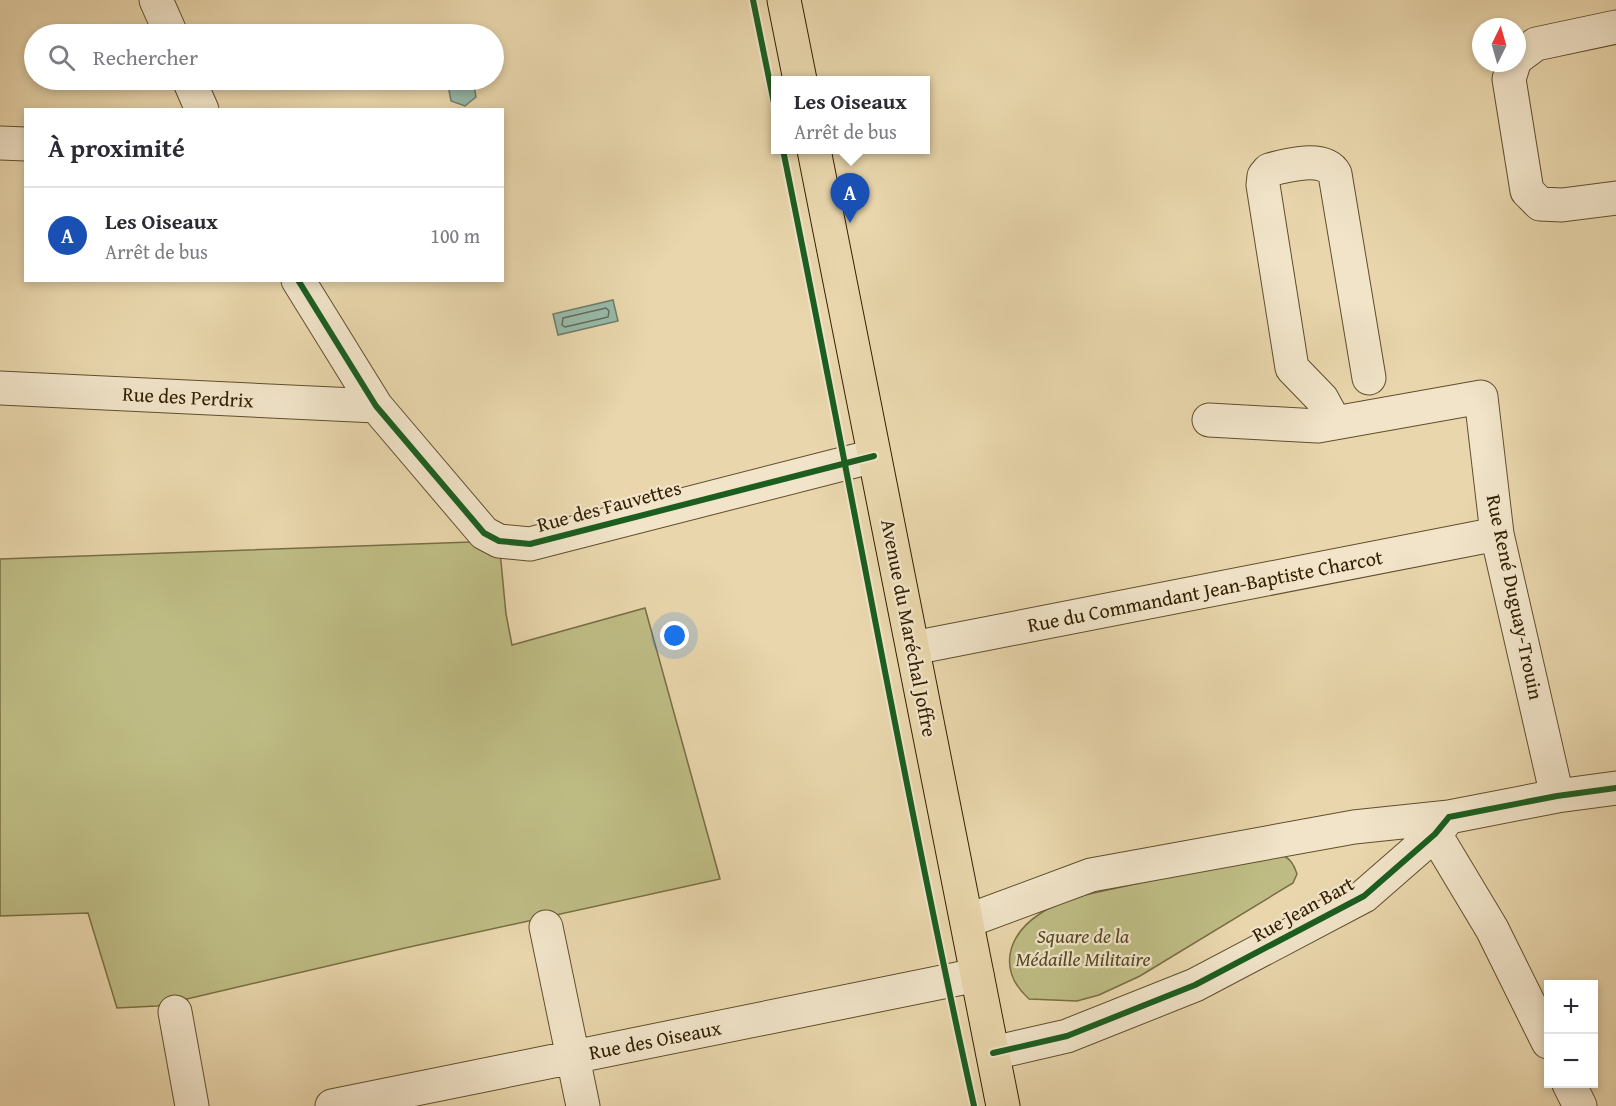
<!DOCTYPE html>
<html lang="fr">
<meta charset="utf-8">
<style>
body{margin:0;font-family:"Gentium Book Plus",serif;background:#f7f7f7;color:#2b2b33}
.controls{position:absolute;right:18px;bottom:18px;display:grid;overflow:hidden;border-radius:0px;box-shadow:0 3px 9px #0003}
.controls button{width:54px;height:54px;display:grid;place-items:center;padding:0;border:0;border-bottom:2px solid #e1e1e2;background:#fff;color:#2b2b33;font:30px sans-serif}
.compass{position:absolute;left:1472px;top:18px;width:54px;height:54px;border-radius:50%;background:#fff;box-shadow:0 3px 9px #0003;rotate:5deg}
.you{position:absolute;left:675px;top:636px;width:21px;height:21px;margin:-15px;border:4px solid #fff;border-radius:50%;background:#1a73e8;box-shadow:0 0 0 9px #1a73e833}
.badge{display:grid;place-items:center;width:39px;height:39px;border-radius:50%;background:#8f2418;color:#fff;font-size:20px;font-weight:700}
.pin{position:absolute;translate:-50% -50px;filter:drop-shadow(0 2px 3px #0008)}
.pin::after{content:'';position:absolute;top:32px;width:21px;height:18px;background:inherit;clip-path:polygon(0 0,100% 0,50% 100%)}
.popup{position:absolute;left:771px;top:76px;width:159px;height:78px;box-sizing:border-box;display:grid;place-content:center;border-radius:0px;background:#fff;filter:drop-shadow(0 2px 4px #0005);font-size:20px;white-space:nowrap;color:#7c7c81}
.popup b{font-size:22px;color:#2b2b33}
.popup::after{content:'';position:absolute;left:50%;top:100%;margin-left:-12px;border:12px solid transparent;border-top-color:#fff}
.list{margin:0;padding:0;list-style:none}
h2{display:flex;justify-content:space-between;align-items:center;height:78px;margin:0;padding:0 24px;font-size:26px}
h2 small{font-size:20px;font-weight:400;color:#7c7c81}
.list li{display:grid;grid-template-columns:39px 1fr auto;gap:18px;align-items:center;box-sizing:border-box;height:96px;padding:0 24px;border-top:2px solid #e1e1e2}
.list b{display:block;font-size:22px;white-space:nowrap}
.list p{margin:0;font-size:20px;white-space:nowrap;color:#7c7c81}
.list em{font-size:20px;font-style:normal;color:#7c7c81}
.icon{flex:none;width:33px;height:33px;fill:none;stroke:currentColor;stroke-width:2;stroke-linecap:round;stroke-linejoin:round}
.map{position:relative;flex:none;width:1616px;height:1106px;overflow:hidden}
.search{position:absolute;background:#fff;box-shadow:0 3px 9px #0003;left:24px;top:24px;width:480px;height:66px;display:flex;align-items:center;gap:15px;box-sizing:border-box;padding:0 21px;border-radius:33px;color:#7c7c81;font-size:22px}
.panel{position:absolute;background:#fff;box-shadow:0 3px 9px #0003;left:24px;top:108px;width:480px;height:174px;border-radius:0px}
.map>svg:first-child{display:block}
.green{fill:#bebc84;stroke:#786e43;stroke-width:1.5}
.water{fill:#97b9a9;stroke:#6f7c66;stroke-width:1.5}
.lines{fill:none;stroke-linecap:round;stroke-linejoin:round}
.shore{stroke:#656c56;stroke-width:1.5}
.minor-casing{stroke:#604e2c;stroke-width:35}
.major-casing{stroke:#332002;stroke-width:35}
.minor{stroke:#f1e4c9;stroke-width:33}
.major{stroke:#e9d6ac;stroke-width:33}
.cycleway-casing{stroke:#f1e4c9;stroke-width:10}
.cycleway{stroke:#1b5e20;stroke-width:6}
.labels{text-anchor:middle;stroke-width:4.5;stroke-linejoin:round;paint-order:stroke}
.street-label{font-size:20px;fill:#332002;stroke:#f1e4c9}
.park-label{font-size:20px;font-style:italic;fill:#564722;stroke:#f1e4c9}
</style>
<div class="map">
<svg width="1616" height="1106" viewBox="0 0 1616 1106">
<rect width="100%" height="100%" fill="#e9d6ac"/>
<filter id="stains"><feTurbulence type="fractalNoise" baseFrequency=".00333" numOctaves="4"/><feColorMatrix values="0 0 0 0 .2 0 0 0 0 .09 0 0 0 0 .02 0 0 0 .5 -.17"/></filter>
<radialGradient id="worn" r=".72"><stop offset=".6" stop-color="#630" stop-opacity="0"/><stop offset="1" stop-color="#630" stop-opacity=".3"/></radialGradient>
<path class="green" d="M499,541L506,614L512,645L645,608L720,879L405,948L157,1006L117,1008L88,913L0,916V559Z
M1277,853C1289,857 1293,862 1297,874L1293,883L1140,976L1099,995L1077,1001L1029,999C997,970 1007,935 1041,913C1053,905 1068,901 1080,896Z"/>
<path class="water" d="M447,80H473L476,97L465,106L451,101Z
M613,300L618,321L558,335L553,314Z"/>
<g class="lines">
<path class="shore" d="M606,308L609,311L608,317L565,327L562,325L563,318Z"/>
<defs>
<path id="minor" d="M156,0L171,34
M1517,58L1536,44L1616,27
M1514,63L1509,79L1527,191L1540,204L1562,205L1616,198
M189,80L202,110
M0,143L26,144
M298,280L376,406L484,533L499,541L530,544L874,456
M0,388L376,406
M1209,420L1318,426L1481,397L1497,534L1557,796
M1335,423L1322,399L1292,368L1263,185L1264,176L1269,170C1287,165 1325,155 1335,174L1369,378
M913,648L1497,534
M1435,834L1492,929L1548,1042
M967,921L1091,875L1354,827L1449,817
M546,927L583,1106
M175,1012L192,1106
M993,1053L1067,1036L1195,985L1364,896L1435,834L1449,817L1557,796L1616,788
M1569,1084L1580,1106
M332,1106L977,975"/>
<path id="major" d="M784,0L800,80
M814,150L1003,1106"/>
</defs>
<use href="#minor" class="minor-casing"/>
<use href="#major" class="major-casing"/>
<use href="#minor" class="minor"/>
<use href="#major" class="major"/>
<defs>
<path id="cycleway" d="M753,0L775,108
M783,150C848,468 904,789 974,1106
M298,280L376,406L484,533L499,541L530,544L874,456
M993,1053L1067,1036L1195,985L1364,896L1435,834L1449,817L1557,796L1616,788"/>
</defs>
<use href="#cycleway" class="cycleway-casing"/>
<use href="#cycleway" class="cycleway"/>
</g>
<g class="labels">
<g class="street-label">
<text transform="translate(188 397) rotate(3)" y="7">Rue des Perdrix</text>
<text transform="translate(609 506) rotate(-15)" y="7">Rue des Fauvettes</text>
<text transform="translate(1205 591) rotate(-11)" y="7">Rue du Commandant Jean-Baptiste Charcot</text>
<text transform="translate(1515 597) rotate(78)" y="7">Rue René Duguay-Trouin</text>
<text transform="translate(909 628) rotate(79)" y="7">Avenue du Maréchal Joffre</text>
<text transform="translate(1303 909) rotate(-29)" y="7">Rue Jean Bart</text>
<text transform="translate(655 1040) rotate(-11)" y="7">Rue des Oiseaux</text>
</g>
<g class="park-label">
<text x="1083" y="943">Square de la<tspan x="1083" dy="23">Médaille Militaire</tspan></text>
</g>
</g>
<rect width="100%" height="100%" filter="url(#stains)"/>
<rect width="100%" height="100%" fill="url(#worn)"/>
</svg>
<div class="controls">
<button>+</button>
<button>−</button>
</div>
<svg class="compass" viewBox="-18 -18 36 36"><path d="M0-13l5 13h-10z" fill="#e53935"/><path d="M0 13l5-13h-10z" fill="#7c7c81"/></svg>
<div class="you"></div>
<div class="pin badge" style="left:850px;top:223px;background:#1a4fb4">A</div>
<div class="popup"><b>Les Oiseaux</b>Arrêt de bus</div>
<div class="search"><svg class="icon" aria-label="search" viewBox="0 0 24 24"><circle cx="10" cy="10" r="6"/><path d="M15 15l6 6"/></svg>Rechercher</div>
<section class="panel">
<h2>À proximité<small></small></h2>
<ul class="list">
<li><span class="badge" style="background:#1a4fb4">A</span><div><b>Les Oiseaux</b><p>Arrêt de bus</p></div><em>100 m</em></li>
</ul>
</section>
</div>
